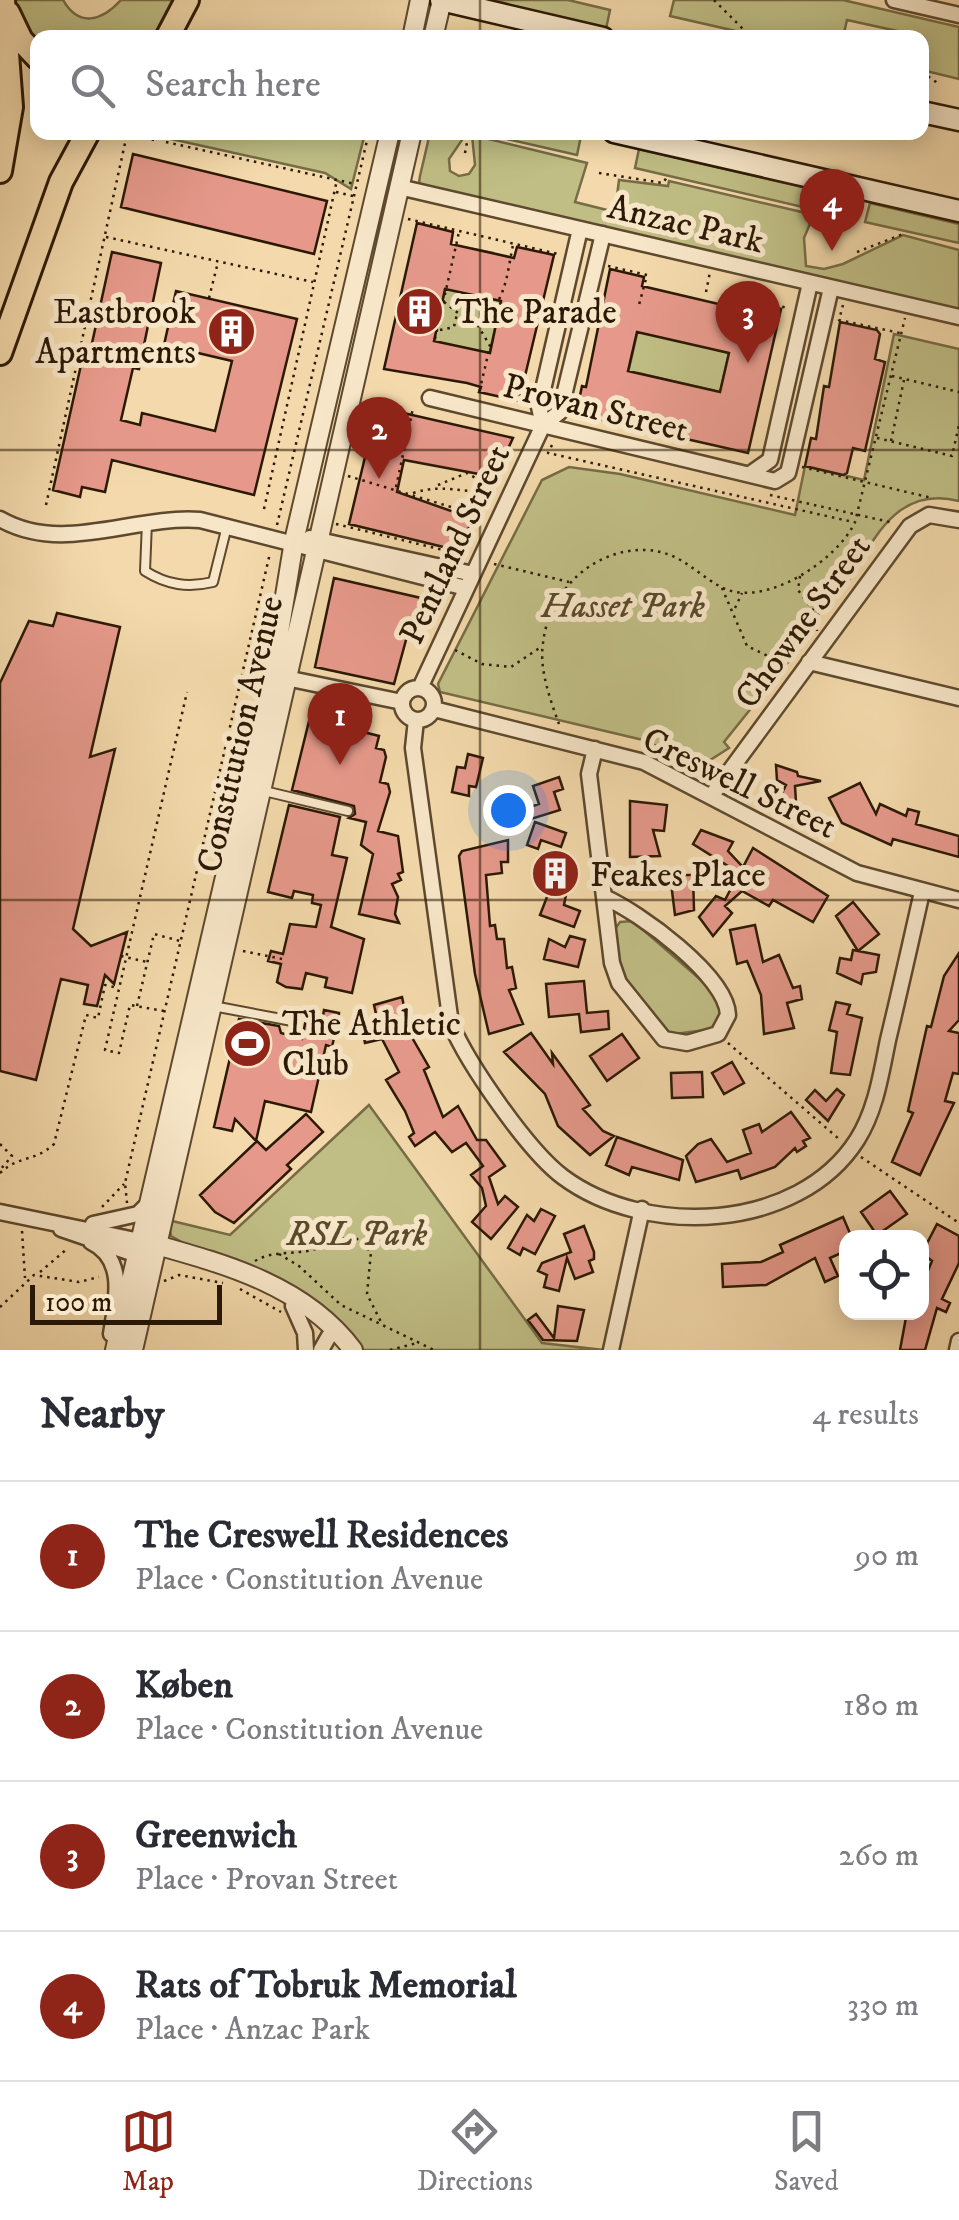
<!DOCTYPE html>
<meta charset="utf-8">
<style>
body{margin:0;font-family:"IM FELL DW Pica",serif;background:#f2f2f3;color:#2b2b33}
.controls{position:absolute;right:30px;bottom:30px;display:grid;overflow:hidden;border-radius:20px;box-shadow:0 5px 25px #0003}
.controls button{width:90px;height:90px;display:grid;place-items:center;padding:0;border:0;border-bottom:2px solid #e1e1e2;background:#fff;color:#2b2b33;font:50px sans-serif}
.scale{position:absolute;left:30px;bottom:25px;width:192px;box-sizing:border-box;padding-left:10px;border:5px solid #2c1905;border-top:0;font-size:28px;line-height:35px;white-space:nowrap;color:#2c1905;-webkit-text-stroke:8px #f7e6c8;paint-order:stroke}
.you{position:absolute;left:508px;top:810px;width:35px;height:35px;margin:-25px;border:8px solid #fff;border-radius:50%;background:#1a73e8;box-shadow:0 0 0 15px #1a73e833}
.badge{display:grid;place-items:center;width:65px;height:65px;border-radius:50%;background:#8f2418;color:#fff;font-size:32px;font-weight:700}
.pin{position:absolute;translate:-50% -82px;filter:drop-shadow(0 2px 5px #0008)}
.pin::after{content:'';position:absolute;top:52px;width:35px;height:30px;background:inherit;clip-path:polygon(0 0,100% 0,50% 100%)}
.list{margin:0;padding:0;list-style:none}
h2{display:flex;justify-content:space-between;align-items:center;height:130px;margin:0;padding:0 40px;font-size:42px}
h2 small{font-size:32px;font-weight:400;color:#7c7c81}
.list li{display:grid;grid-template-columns:65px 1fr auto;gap:30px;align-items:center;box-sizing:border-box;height:150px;padding:0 40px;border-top:2px solid #e1e1e2}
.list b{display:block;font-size:38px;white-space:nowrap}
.list p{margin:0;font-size:32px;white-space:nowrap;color:#7c7c81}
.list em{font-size:32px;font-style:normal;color:#7c7c81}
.icon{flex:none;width:55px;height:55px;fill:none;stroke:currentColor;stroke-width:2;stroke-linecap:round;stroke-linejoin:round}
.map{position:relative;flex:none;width:959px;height:1350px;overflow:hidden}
.search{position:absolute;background:#fff;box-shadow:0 5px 25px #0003;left:30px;right:30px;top:30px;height:110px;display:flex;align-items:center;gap:25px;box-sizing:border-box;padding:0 35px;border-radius:20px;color:#7c7c81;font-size:38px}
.sheet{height:730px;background:#fff}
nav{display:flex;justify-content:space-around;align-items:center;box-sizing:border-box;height:140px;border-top:2px solid #e1e1e2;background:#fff;font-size:28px;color:#7c7c81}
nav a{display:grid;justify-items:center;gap:5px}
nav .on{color:#8f2418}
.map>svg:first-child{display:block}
.green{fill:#c0be85;stroke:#766c45;stroke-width:2.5}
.building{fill:#e6998b;stroke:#2c1905;stroke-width:2.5;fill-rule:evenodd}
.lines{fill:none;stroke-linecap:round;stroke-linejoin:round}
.service-casing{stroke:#5e492e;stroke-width:12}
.minor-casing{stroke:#5e492e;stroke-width:19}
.tertiary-casing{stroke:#5e492e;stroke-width:22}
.secondary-casing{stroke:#2c1905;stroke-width:25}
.primary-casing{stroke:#2c1905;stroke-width:28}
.path{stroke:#2c1905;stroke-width:2.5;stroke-dasharray:2.5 5;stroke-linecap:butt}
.service{stroke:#f7e6c8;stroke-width:8}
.minor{stroke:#f7e6c8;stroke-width:14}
.tertiary{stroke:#f7e6c8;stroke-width:18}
.secondary{stroke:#f7e6c8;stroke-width:20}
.primary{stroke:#f3d9ab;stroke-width:22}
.grid{fill:none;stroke:#2c1905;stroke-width:2.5;stroke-opacity:0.55}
.labels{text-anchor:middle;stroke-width:10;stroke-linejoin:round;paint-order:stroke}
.street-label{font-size:35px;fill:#2c1905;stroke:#f7e6c8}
.poi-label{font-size:35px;fill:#2c1905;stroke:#f7e6c8;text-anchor:start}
.park-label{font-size:35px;font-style:italic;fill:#584b2b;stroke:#f7e6c8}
</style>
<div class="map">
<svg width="959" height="1350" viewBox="0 0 959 1350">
<rect width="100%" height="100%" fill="#f3d9ab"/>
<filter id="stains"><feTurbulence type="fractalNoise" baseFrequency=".002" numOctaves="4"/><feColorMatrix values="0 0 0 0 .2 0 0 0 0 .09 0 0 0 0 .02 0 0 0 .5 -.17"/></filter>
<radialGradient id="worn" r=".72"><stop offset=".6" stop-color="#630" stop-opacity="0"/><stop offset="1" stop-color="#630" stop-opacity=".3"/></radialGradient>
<path class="green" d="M9,0H63C79,28 102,21 121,0H179L157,37L38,38L37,51Z
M483,0H568L610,10L606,29Z
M674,0H843L959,27V79L922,70V38L911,34L847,20L843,37H762L670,16Z
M144,133L365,132V133L351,189L325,173Z
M430,133L466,134L449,159L450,171L459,176L469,174L475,165L472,135L587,163L575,202L615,212L619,180L668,186L669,181L806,213L812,219L804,238L806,266L824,269L843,264L903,235L959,250V310L425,186L419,183L420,176Z
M567,133L581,136L577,155L481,133Z
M639,149L811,189L807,208L635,168Z
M870,203L959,224V243L865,222Z
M473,249L493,253L487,283L502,297L488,360L434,341L446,283L466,279Z
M638,329L729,353L720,392L638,373L626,382Z
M894,334L959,349V501C891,484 871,548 839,596C821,602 815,620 810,635L724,742L729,748L701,766L643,740L440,692L438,684L542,480L569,467L620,474L795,515L805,466L864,480Z
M633,921L717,994L721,1015L713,1029L667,1035L619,970L615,929L620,922Z
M369,1105L542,1343L604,1350H359L349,1337L171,1236L168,1220L230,1235Z"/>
<path class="building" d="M133,154L327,201L314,254L121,207Z
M417,223L453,232L451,244L514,258L517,247L554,255L519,401L479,392L481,387L467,383L384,369ZM445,289L501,301L490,353L434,341Z
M112,252L161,263L139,369L133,368L121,420L140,425L142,413L215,431L232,361L164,345L176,291L297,319L254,495L112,460L105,492L82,487L80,497L53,490L81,365L87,366Z
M610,269L644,277L642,286L744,310L746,300L781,309L748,453L576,414L582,386L586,387ZM637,332L729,353L720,392L628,371Z
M840,322L877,330L880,334L875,359L885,362L865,451L853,448L847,473L843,475L805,466L811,438L816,439L824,386L829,387Z
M377,407L513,438L495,477L404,460L397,492L474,519L456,550L349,524Z
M334,578L434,601L425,621L412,618L394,684L315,667Z
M57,613L120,627L90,757L115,749L73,929L91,946L127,932L114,984L105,975L97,1006L84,1004L88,985L61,979L36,1080L0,1071V683L29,621L53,626Z
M312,709L330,713L328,723L379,736L376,748L384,750L386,757L380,782L388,784L390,792L378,831L398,836L403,872L398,874L401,880L392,884L398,897L395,914L399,923L359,914L373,854L361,845L366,822L349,818L355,814L354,806L292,790Z
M468,754L483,758L476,787L469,786V796L452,792L457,767L465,768Z
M776,765L797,772L798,776L821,781L795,786L796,802L778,801L786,785L777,780Z
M559,777L563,789L554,792L560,810L531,819L527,808L539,804L533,786Z
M860,783L876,814L880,804L906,816L908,809L919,812L916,824L959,836V857L893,839L891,845L842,823L829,798Z
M630,801L667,805L664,831L653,830L660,856L630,857Z
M289,805L340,817L332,855L347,858L331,927L364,939L352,993L325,987L327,978L306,973L302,989L286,987L277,982L281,964L268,961L271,951L283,954L290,924L316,927L321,905L312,903L313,895L294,891L292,898L268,892Z
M535,822L566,833L561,847L541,840L538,849L527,845Z
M701,830L733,842L728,851L743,867L753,848L828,896L813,922L773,900L769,906L742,891L725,906L732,913L713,936L699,917L716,896L725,900L739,873L693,844Z
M508,840V862H501L502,873L486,875L490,926L495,925L497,939H504L507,968L512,967L516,988L509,990L523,1024L489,1034L475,974L459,856L462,851Z
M559,859L572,865L564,905L580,911L574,927L540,915L552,884L536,879L541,863L553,866Z
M670,875H693L694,910L675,915Z
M853,902L879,934L858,951L879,955L876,972L863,974L861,984L837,973L840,958L851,960L853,950L858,951L836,916Z
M755,925L763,962L779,955L793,988L800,986L802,999L787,1003L794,1028L764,1034L761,995L747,961L737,964L730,930Z
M570,936L585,940L578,967L544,959L549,939L565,947Z
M959,953V1020L949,1031L959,1033V1074L953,1073L945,1101L954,1103L920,1175L892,1162L913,1113L908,1111L927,1026L931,1027L944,976Z
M584,981L587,1013L608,1011L609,1029L581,1032L579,1014L549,1017L546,984Z
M402,997L410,1034L429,1067L424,1070L443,1117L458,1106L477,1140H486L505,1166L489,1177L498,1204L505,1196L518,1207L491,1239L472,1222L486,1206L482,1188L471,1175L483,1166L466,1143L452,1152L435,1132L415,1146L409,1137L414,1133L405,1111L386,1080L399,1072L382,1039L365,1043L362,1027L378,1023L374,1005Z
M836,1002L850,1005L847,1014L862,1018L850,1075L831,1073L837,1032L829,1030Z
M324,1010L339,1013L338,1020L332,1047L326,1045L311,1112L265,1101L256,1141L235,1119L232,1131L214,1127L239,1019L279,1026L281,1033L302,1039L306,1019L311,1020L313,1014L323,1016Z
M531,1033L553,1064L552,1053L590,1105L583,1109L603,1131L614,1136L590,1155L558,1126L545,1094L504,1052Z
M622,1034L639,1058L607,1081L590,1056Z
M732,1062L744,1083L724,1094L712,1073Z
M702,1072L703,1097L672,1098L671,1073Z
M837,1089L844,1095L828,1121L806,1100L815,1090L826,1101Z
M791,1112L810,1138L803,1141L806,1146L797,1152L795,1148L775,1167L741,1179L738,1170L696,1182L686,1156L698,1144L711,1139L727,1162L751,1153L743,1130L759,1124L762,1132Z
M306,1114L323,1132L287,1165L291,1169L234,1223L215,1212L200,1195L257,1141L266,1150Z
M617,1137L683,1160L679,1180L632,1167L629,1175L606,1165Z
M890,1191L907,1214L877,1235L861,1212Z
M541,1209L555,1216L535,1254L523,1248L520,1255L508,1248L527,1215L534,1221Z
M843,1217L852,1238H846V1251L830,1258L838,1276L825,1282L815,1258L766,1285L723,1287L722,1264L761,1262L783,1252L780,1245Z
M937,1224L959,1236V1263L942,1299L950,1303L946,1312L937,1308L925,1350H900L907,1312H922V1285L932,1261L922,1253Z
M584,1226L594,1252V1259L589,1261L593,1272L575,1279L567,1258L559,1291L544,1287L547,1275L538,1271L542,1263L571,1252L564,1234Z
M558,1306L584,1310L577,1341L543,1340L528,1320L536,1314L554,1338Z"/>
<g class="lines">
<defs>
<path id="service" d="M147,522L145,571C167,585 188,588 213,582L227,526
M260,790L348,811
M213,1006L292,1021"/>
<path id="minor" d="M894,0L959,15
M399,187L959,317
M430,398L775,481L788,473L790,465L831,288
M543,425L539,407L580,229
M750,474L770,460L810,283
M0,519C63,555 133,515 200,520L466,588
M310,538L473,574
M809,662L959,698
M286,678L402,702
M402 704a16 16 0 1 1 32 0a16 16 0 1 1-32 0Z
M420,688L543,425L560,412L603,234
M434,709L644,762L857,873L959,900
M416,720L413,748L451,1024C468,1064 528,1151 563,1177C645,1238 798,1232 857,1140C876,1110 881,1074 888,1040C900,990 911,941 922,892
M595,749L589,774L612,963L619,983L664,1039L687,1043L718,1034L728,1015C727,976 639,912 604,897
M712,795L910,526L929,515L959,520
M0,1212L140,1241
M93,1224L138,1214L150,1202
M61,1229L137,1255
M91,1242C127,1259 116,1302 111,1334
M293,1306L305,1333L306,1350
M321,1350L329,1336
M611,1350L642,1209
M957,1350L959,1341"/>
<path id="tertiary" d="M412,38L420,0
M433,38L442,0
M146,1242C221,1263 304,1284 353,1350
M115,1350L272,675L294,541L390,132
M133,1350L412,132"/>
<path id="secondary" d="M441,0L603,38
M922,112L959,120
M614,132L959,211"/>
<path id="primary" d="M8,13L21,40L38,58
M167,38L187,0
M0,171L11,107L3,0
M0,353L61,182L88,132"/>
</defs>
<use href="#service" class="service-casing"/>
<use href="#minor" class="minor-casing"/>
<use href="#tertiary" class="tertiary-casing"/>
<use href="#secondary" class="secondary-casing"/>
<use href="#primary" class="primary-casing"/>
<path class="path" d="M714,0L752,38
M922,72L939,84
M166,142L355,184
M465,153L469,132
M599,173L663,183L667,177
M336,192L353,196
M408,219L558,254
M106,237L313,282
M857,252L903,234
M608,266L647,275L639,305
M760,285L749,300L788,308
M706,292L710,272
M209,298L218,262
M444,302L458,313L470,312L490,346L479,393
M843,305L839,320L900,333
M479,321C506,305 507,273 513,245
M440,330L454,327L457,314
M435,339L459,232
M892,376L959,392
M877,438L952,456L959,425
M891,441L904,380
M552,445L548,453L853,522
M802,467L932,498
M348,476L481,516
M438,485L467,473L492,488
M396,487L413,408
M413,493C448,482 461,496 494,489
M770,495L894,523
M46,505L127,134L159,141
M264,509L337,180
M336,524L464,555
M277,525L369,132
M494,564L569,582
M800,576L798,590L816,614L817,631
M722,588L747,646L791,667
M735,608L742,593
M455,650L482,664L511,667L541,647
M559,724C550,699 539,669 543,643C549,591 593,548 647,550C680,552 694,572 721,587C763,610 838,560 855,522L905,318
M243,951L282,959
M121,956L147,962
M137,1006L154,934L180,941
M164,1011L130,1005L119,1053L105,1050L187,692
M728,1043L839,1139
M0,1144L12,1156L0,1170
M861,1157L959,1223
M0,1173C19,1155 35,1162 54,1144L86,1015L98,1018L105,985L118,988
M127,1203L125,1183L270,553
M102,1207L124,1184
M22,1231L25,1278
M279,1254L299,1266L341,1305L434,1350
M255,1261C275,1249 297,1256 318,1248C332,1244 340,1235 356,1238L371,1252L367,1294L382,1324
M40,1272L68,1248
M164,1281L179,1275L223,1283
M240,1289L281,1312
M0,1307L34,1275L79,1282L99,1277
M390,1350L417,1343"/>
<use href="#service" class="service"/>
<use href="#minor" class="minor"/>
<use href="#tertiary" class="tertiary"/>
<use href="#secondary" class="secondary"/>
<use href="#primary" class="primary"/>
</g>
<path class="grid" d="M480,0V38M480,132V1350M0,450H959M0,900H959"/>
<defs>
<symbol id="building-disc" viewBox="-11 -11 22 22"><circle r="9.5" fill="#8f2418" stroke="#f7e6c8"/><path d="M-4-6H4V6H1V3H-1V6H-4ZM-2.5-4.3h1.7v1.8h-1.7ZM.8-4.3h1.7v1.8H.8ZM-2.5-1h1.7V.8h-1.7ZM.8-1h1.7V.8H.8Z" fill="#fff"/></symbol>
<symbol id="stadium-disc" viewBox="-11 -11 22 22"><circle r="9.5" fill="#8f2418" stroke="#f7e6c8"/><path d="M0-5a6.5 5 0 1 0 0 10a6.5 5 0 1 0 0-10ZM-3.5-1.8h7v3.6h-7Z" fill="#fff"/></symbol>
</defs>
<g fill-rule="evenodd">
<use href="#building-disc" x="392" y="284" width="55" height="55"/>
<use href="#building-disc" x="204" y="304" width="55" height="55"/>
<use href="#building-disc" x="528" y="846" width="55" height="55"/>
<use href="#stadium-disc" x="220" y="1016" width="55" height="55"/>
</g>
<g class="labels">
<g class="street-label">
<text transform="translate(686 223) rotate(13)" y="12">Anzac Park</text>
<text transform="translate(596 407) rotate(14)" y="12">Provan Street</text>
<text transform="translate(454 544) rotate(-65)" y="12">Pentland Street</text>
<text transform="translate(802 621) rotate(-54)" y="12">Chowne Street</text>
<text transform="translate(239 734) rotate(-77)" y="12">Constitution Avenue</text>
<text transform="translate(740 782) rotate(26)" y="12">Creswell Street</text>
</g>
<g class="poi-label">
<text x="196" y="323" text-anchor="end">Eastbrook<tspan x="196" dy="40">Apartments</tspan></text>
<text x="455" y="323">The Parade</text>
<text x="590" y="886">Feakes Place</text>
<text x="282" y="1035">The Athletic<tspan x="282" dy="40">Club</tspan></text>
</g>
<g class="park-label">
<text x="623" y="617">Hasset Park</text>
<text x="357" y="1245">RSL Park</text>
</g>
</g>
<rect width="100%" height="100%" filter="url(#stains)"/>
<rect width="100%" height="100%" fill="url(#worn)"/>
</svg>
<div class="controls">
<button><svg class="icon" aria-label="locate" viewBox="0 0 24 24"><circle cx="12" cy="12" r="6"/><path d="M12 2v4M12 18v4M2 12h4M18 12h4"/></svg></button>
</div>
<div class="scale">100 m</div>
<div class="you"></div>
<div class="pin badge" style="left:340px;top:765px">1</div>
<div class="pin badge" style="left:379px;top:479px">2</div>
<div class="pin badge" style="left:748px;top:363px">3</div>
<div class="pin badge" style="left:832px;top:251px">4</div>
<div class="search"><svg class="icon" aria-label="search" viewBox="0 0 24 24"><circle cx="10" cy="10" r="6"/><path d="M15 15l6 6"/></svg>Search here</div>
</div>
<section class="sheet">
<h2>Nearby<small>4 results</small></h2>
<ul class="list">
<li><span class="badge">1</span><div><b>The Creswell Residences</b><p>Place · Constitution Avenue</p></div><em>90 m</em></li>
<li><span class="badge">2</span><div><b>Køben</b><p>Place · Constitution Avenue</p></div><em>180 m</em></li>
<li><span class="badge">3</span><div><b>Greenwich</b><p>Place · Provan Street</p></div><em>260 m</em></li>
<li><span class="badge">4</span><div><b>Rats of Tobruk Memorial</b><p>Place · Anzac Park</p></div><em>330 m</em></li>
</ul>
</section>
<nav>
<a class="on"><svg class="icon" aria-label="map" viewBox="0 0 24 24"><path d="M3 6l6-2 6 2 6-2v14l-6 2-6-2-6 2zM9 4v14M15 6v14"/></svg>Map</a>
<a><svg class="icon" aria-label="directions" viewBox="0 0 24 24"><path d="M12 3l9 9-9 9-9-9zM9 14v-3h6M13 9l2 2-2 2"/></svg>Directions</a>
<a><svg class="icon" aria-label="saved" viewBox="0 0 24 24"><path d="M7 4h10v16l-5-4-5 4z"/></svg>Saved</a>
</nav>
